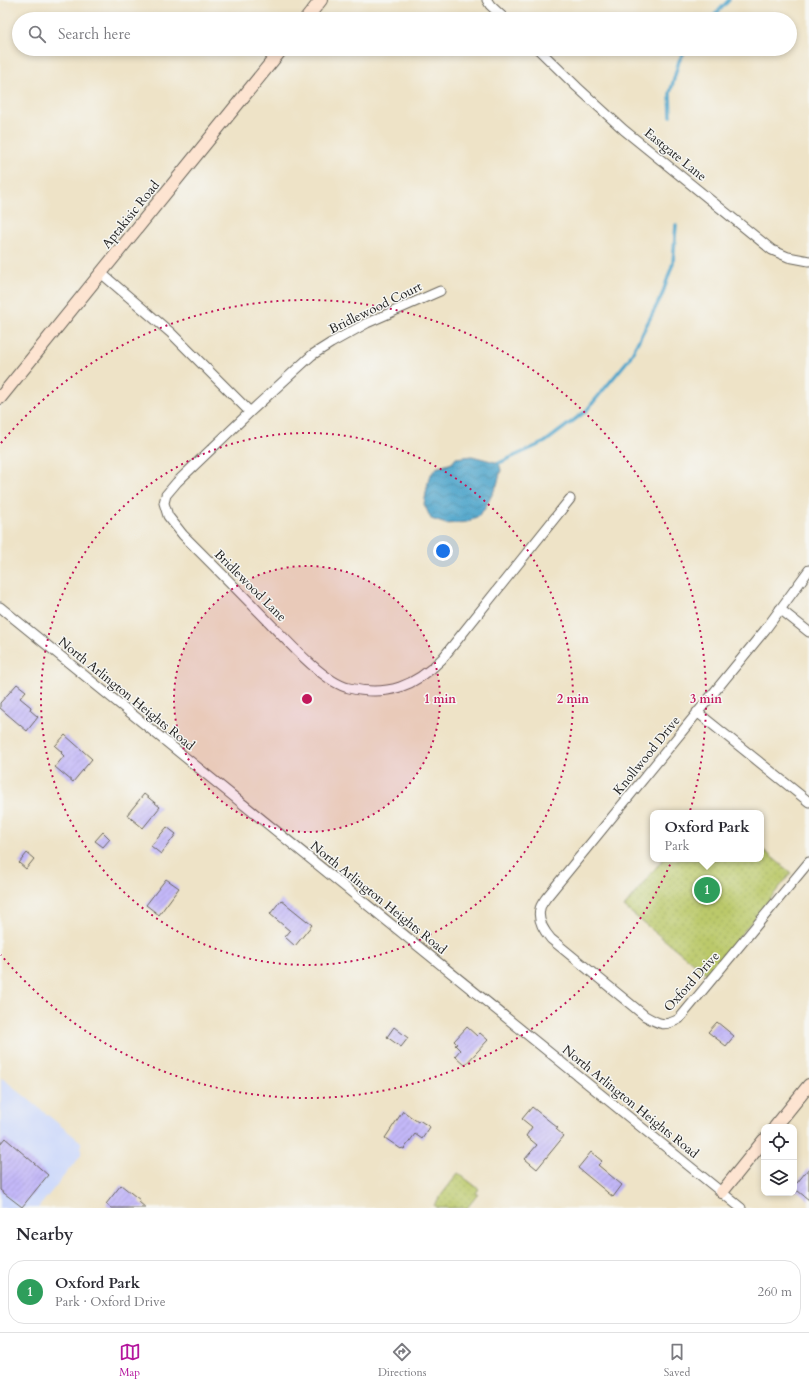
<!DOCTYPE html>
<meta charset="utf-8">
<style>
body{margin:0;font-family:Cardo,serif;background:#f2f2f3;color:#2b2b33}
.controls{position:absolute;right:12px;bottom:12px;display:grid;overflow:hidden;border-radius:8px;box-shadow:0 2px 6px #0003}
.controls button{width:36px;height:36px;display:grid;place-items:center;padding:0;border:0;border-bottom:1px solid #e1e1e2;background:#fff;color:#2b2b33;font:20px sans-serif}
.you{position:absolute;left:443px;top:551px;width:14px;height:14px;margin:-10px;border:3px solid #fff;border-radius:50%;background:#1a73e8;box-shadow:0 0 0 6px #1a73e833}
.badge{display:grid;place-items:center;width:26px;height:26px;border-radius:50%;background:#b5179e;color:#fff;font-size:13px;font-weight:700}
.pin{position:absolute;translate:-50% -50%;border:2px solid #fff;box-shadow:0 1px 4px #0006}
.popup{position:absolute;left:650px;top:810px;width:114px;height:52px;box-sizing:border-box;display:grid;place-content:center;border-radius:8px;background:#fff;filter:drop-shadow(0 1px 3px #0005);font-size:13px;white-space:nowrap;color:#7c7c81}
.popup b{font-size:15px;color:#2b2b33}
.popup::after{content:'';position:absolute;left:50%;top:100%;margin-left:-8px;border:8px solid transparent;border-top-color:#fff}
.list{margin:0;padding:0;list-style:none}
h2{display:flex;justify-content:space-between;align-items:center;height:52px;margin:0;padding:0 16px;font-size:17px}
h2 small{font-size:13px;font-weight:400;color:#7c7c81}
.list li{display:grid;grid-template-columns:26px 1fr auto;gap:12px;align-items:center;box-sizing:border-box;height:64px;margin:0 8px 8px;padding:0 8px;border:1px solid #e1e1e2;border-radius:16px}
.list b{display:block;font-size:15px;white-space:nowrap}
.list p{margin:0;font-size:13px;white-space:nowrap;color:#7c7c81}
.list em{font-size:13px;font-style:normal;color:#7c7c81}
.icon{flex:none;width:22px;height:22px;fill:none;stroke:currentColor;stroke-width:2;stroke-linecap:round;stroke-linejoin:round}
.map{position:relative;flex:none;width:809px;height:1208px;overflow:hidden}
.search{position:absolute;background:#fff;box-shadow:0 2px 6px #0003;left:12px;right:12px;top:12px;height:44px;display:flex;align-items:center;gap:10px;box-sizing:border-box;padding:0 14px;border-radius:22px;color:#7c7c81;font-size:15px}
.sheet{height:124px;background:#fff}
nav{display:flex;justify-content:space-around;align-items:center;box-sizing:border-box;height:56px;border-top:1px solid #e1e1e2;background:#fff;font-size:11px;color:#7c7c81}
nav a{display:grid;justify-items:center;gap:2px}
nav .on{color:#b5179e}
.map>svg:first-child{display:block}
.built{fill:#cfdafa}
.green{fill:url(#green-dots);stroke:#6c7244}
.water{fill:url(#water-waves);stroke:#356073}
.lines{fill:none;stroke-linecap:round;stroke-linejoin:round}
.stream{stroke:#4ea4ca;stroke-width:3.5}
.building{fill:url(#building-hatch)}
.street-casing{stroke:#666258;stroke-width:11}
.secondary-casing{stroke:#666258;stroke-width:14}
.street{stroke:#fff;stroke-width:9}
.secondary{stroke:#fde4d1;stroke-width:12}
.ring{fill:none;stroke:#c2185b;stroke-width:2;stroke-dasharray:2 4}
.labels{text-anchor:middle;stroke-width:3;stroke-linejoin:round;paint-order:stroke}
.street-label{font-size:13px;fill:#1c1c1c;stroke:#f6f6f2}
.centre{fill:#c2185b;stroke:#f6f6f2;stroke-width:2}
.ring-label{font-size:12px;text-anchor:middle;font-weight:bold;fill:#c2185b;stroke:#f6f6f2;stroke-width:3;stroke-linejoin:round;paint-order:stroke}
</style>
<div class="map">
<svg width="809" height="1208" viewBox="0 0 809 1208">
<defs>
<pattern id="green-dots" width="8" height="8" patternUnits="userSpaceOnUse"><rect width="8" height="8" fill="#bbc96b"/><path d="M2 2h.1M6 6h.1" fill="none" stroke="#a0ac5c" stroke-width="1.8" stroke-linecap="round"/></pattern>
<pattern id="water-waves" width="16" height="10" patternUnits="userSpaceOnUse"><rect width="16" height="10" fill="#4ea4ca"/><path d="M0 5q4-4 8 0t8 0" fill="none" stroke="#4085a3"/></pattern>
<pattern id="building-hatch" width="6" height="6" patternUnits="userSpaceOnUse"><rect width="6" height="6" fill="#c3b8f8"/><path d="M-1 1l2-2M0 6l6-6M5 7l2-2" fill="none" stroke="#a79ed4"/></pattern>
</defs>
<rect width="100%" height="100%" fill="#f6f6f2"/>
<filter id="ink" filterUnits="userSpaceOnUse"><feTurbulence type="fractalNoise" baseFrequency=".025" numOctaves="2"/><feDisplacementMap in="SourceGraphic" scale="8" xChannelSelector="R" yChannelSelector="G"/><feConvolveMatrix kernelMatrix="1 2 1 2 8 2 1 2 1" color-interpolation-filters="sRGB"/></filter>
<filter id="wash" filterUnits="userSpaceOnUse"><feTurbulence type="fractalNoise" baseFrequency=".012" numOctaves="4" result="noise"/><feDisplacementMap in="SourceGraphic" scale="16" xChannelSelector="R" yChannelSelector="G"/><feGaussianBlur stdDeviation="0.9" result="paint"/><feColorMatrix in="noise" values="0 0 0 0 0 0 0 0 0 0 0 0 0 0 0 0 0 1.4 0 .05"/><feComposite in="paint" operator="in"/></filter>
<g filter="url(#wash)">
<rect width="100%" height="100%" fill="#eee3c7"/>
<path class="built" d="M1,1077L81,1142V1155L38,1208H0Z"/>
<path class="green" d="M761,848L791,873L708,975L624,907L663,859H761Z
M458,1173L479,1189L476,1193L478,1194L467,1208H438L434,1205Z"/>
<path class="water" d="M472,456L499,463L501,470L497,485L484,510L477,517L467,522L446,524L431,519L424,504L429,477L436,468L452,463L456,458Z"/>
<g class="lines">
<path class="stream" d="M711,19L729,0
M671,116L670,93L679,61L686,49
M499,463L545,442L586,411L629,359L662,295L673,263L676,225"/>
</g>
<g id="blocks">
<path class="building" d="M17,684L26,691L20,698L31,707L30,710L38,717L27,731L0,708V703Z
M65,735L92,759L73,782L55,767L64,756L61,753L62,752L55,746Z
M144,794L160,807L143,828L127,815Z
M167,827L176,834L161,854L151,846Z
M103,832L110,839L103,847L95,841Z
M27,853L34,859L26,869L19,863Z
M166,879L179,888L159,915L146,905Z
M281,900L312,925L295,946L285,937L290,931L270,914Z
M717,1022L734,1036L726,1046L708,1032Z
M394,1027L408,1038L401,1047L387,1037Z
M467,1027L477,1036L480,1033L488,1040L465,1065L455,1056L460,1050L455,1045L457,1044L454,1041Z
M532,1107L558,1128L556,1129L564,1136L537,1169L525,1159L537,1145L526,1136L532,1127L522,1119Z
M403,1111L418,1122L419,1120L430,1127L422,1139L415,1134L404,1149L402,1148L401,1149L385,1138Z
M5,1138L48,1175L22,1207L0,1190V1144Z
M591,1152L602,1161L598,1165L622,1185L613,1197L578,1168Z
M809,1168V1200L798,1191H794V1183H797Z
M121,1185L140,1200L139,1202L146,1208H111L106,1204Z"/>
</g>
</g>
<g filter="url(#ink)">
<use href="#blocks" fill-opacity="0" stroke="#666258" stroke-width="1"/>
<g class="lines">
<defs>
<path id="street" d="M487,0L490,5L505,19
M538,49L577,87L624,130L772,250L788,257L809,261
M101,273L171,333L250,412
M440,291L367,323L331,343L312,355L250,412L177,482L166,495L164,503L168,516L183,535C209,561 236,588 262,615C282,635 322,682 349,688C388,697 415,686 442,659L570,499
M809,570L765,630L546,898C544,901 540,906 540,909C537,921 544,931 551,939L645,1016C659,1024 664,1027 679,1019L809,862
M0,607L741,1208
M780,609L809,632
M697,712L809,802"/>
<path id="secondary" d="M306,19L321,0
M0,398L282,49
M775,1127L809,1085
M722,1192L764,1140"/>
</defs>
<use href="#street" class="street-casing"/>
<use href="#secondary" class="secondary-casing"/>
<use href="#street" class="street"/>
<use href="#secondary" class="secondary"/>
</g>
</g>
<circle cx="307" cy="699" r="133" fill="#c2185b" fill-opacity=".12"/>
<g class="ring">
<circle cx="307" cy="699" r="133"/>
<circle cx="307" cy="699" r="266"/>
<path d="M1 443A399 399 0 1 1 1 955"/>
</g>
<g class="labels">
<g class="street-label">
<text transform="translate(676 154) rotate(39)" y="5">Eastgate Lane</text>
<text transform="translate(130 214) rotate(-51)" y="5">Aptakisic Road</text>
<text transform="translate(375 307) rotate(-26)" y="5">Bridlewood Court</text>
<text transform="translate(251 585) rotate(45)" y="5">Bridlewood Lane</text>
<text transform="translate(127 693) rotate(39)" y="5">North Arlington Heights Road</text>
<text transform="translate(646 755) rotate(-51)" y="5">Knollwood Drive</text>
<text transform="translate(379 897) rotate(39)" y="5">North Arlington Heights Road</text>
<text transform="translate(691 981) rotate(-48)" y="5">Oxford Drive</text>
<text transform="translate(631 1101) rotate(39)" y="5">North Arlington Heights Road</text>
</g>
</g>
<circle cx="307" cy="699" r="6" class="centre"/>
<g class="ring-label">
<text x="440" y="703">1 min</text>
<text x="573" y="703">2 min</text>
<text x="706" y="703">3 min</text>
</g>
</svg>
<div class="controls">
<button><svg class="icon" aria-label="locate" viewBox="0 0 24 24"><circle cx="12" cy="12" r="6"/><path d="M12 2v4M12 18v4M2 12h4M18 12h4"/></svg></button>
<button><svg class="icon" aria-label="layers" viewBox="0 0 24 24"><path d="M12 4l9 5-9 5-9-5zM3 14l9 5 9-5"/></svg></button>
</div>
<div class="you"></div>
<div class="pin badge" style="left:707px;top:890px;background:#2e9e5b">1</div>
<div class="popup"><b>Oxford Park</b>Park</div>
<div class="search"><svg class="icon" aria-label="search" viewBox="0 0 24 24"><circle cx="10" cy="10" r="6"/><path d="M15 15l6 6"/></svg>Search here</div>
</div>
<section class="sheet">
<h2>Nearby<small></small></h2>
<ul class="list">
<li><span class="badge" style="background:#2e9e5b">1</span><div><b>Oxford Park</b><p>Park · Oxford Drive</p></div><em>260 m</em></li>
</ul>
</section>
<nav>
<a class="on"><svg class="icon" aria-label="map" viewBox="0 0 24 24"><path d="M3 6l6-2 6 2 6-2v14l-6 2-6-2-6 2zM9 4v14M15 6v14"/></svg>Map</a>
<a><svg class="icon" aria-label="directions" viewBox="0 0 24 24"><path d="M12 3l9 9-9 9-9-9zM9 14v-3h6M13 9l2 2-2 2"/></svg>Directions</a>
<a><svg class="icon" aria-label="saved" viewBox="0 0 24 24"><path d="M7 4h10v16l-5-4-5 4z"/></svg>Saved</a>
</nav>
